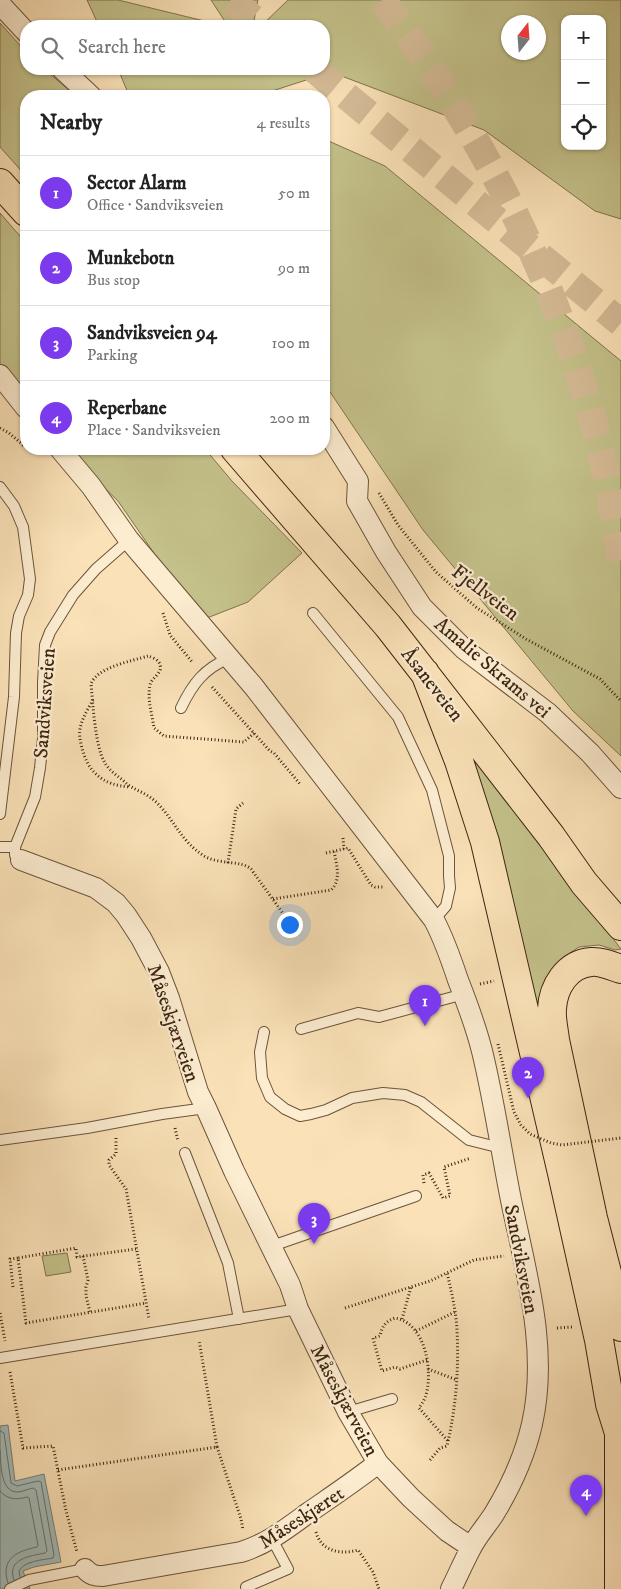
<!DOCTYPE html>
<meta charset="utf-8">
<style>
body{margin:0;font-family:"IM FELL DW Pica",serif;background:#f6f6f6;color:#222}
.controls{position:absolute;right:15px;top:15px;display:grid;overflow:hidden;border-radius:10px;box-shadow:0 1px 4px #0004}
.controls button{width:45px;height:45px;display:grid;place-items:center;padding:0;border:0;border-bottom:1px solid #e0e0e0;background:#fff;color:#222;font:25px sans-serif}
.compass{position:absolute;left:501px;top:15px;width:45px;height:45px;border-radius:50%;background:#fff;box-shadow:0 1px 4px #0004;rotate:17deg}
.you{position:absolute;left:289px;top:924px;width:18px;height:18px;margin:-12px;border:4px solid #fff;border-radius:50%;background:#1a73e8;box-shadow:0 0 0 8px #1a73e833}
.badge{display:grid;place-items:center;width:32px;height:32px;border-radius:50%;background:#7c3aed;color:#fff;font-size:16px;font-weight:700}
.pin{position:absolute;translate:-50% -41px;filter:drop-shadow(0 1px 2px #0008)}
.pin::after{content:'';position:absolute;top:26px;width:18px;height:15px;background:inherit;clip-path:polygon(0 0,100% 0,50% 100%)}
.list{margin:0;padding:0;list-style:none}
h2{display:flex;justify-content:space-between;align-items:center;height:65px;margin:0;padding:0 20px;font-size:21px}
h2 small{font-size:16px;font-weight:400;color:#767676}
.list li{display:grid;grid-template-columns:32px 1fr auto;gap:15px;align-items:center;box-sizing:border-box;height:75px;padding:0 20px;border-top:1px solid #e0e0e0}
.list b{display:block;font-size:19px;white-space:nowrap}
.list p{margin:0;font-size:16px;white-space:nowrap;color:#767676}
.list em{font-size:16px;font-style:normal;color:#767676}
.icon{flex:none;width:28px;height:28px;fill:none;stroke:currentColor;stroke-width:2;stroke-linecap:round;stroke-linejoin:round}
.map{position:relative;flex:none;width:621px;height:1589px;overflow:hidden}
.search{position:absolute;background:#fff;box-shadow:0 1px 4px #0004;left:20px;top:20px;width:310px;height:55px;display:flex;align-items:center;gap:12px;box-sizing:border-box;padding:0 18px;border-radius:20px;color:#767676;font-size:19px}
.panel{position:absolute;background:#fff;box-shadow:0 1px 4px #0004;left:20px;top:90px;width:310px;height:365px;border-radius:20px}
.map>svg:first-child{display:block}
.green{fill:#c4c18a;stroke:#80734e;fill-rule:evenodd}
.water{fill:#a2bbb8;stroke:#797f76}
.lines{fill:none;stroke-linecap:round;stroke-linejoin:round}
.shore{stroke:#6f7065;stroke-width:1}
.trunk-tunnel{stroke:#d4bb96;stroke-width:28;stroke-dasharray:28 14;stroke-linecap:butt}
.service-casing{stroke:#6c543b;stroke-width:12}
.minor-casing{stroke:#6c543b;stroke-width:22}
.primary-casing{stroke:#3c2512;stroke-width:30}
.trunk-casing{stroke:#3c2512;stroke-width:30}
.path{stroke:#3c2512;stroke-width:3;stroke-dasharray:1 2.5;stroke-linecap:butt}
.service{stroke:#fcecd0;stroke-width:10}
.minor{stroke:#fcecd0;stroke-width:20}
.primary{stroke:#fae1b7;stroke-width:28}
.trunk{stroke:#fae1b7;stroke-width:28}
.path-bridge{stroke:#3c2512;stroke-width:3;stroke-dasharray:1 2.5;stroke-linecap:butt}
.labels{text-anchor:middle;stroke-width:4.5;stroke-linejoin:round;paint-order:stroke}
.street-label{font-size:20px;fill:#3c2512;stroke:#fcecd0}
</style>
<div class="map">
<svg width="621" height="1589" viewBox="0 0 621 1589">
<rect width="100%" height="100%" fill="#fae1b7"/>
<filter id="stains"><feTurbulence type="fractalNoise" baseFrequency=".004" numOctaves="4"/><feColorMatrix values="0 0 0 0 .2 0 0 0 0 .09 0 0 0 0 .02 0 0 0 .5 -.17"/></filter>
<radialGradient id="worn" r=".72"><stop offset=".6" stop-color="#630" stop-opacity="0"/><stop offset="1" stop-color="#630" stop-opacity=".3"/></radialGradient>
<path class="green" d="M87,0H118L225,26H99Z
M211,0H258L253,26H228Z
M288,0H621V219L595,211L484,130L331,72L266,93L269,96H131L128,93L118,69H324V26H261ZM565,19H602V146H565ZM508,22H538V52H508Z
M0,23L26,52V69H44L76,96H26V176L0,147Z
M324,139L385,166L621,361V756L573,711L423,530L324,383Z
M0,213L26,243V395L0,366Z
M73,449H205L232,481L302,553L248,602L207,618L156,556L118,501L93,477Z
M478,762L621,949L615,950L599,945L579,947L562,958L548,979L546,1054L471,764Z
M67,1253L71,1272L46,1276L42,1256Z"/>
<path class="water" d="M8,1425L15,1481L44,1474L61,1562L34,1567L23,1571L30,1589H0V1426Z"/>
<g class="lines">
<path class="shore" d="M0,1431L4,1433L11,1483L17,1486L38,1481L41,1482L54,1555L53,1558C42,1560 24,1561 19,1571L20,1577
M0,1450C1,1462 0,1492 17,1492C22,1492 28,1489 33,1488L36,1490L47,1551L45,1553C30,1556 6,1559 14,1580
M0,1491C8,1500 16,1500 27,1497L29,1498L38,1545L37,1547C17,1551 0,1559 8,1583"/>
<path class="trunk-tunnel" d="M231,0L262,26
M382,0C507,165 594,355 621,562
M314,69L621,323"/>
<defs>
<path id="service" d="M0,487L14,506L23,527L30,579L28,595L19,616L16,633L14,697L0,814
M313,613L398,717L432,790L449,856V876L450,888L446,906L434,920
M181,708C193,683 204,669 229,658
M0,847H15
M21,860L15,855V847L35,797L40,768L43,738V683L45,645L50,632L73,595L96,569L129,540
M301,1029L358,1013L379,1017L464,994
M264,1032L260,1052L262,1078L270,1097L285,1109L300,1116L311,1114L326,1110L352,1098L383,1093L405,1095L421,1102L469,1140L501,1148
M0,1140L87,1128L162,1114L206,1108
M185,1153L228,1263L239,1319
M272,1246L416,1196
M0,1358L298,1309
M348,1412L392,1399
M246,1587L288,1569L272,1539
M10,1589L29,1580L85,1569"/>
<path id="minor" d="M0,4L26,32
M62,69L91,96
M0,375L26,408
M324,427L358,481L357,501L386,552L422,607L464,649L548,713L590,753L621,788
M60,449L91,486L129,540L254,687L434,920C444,939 451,959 458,980C467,1003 476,1027 482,1051C494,1100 501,1150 511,1200C526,1273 549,1349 532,1424C525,1455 511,1486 494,1514C487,1525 477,1536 471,1548C464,1561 458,1575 451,1589
M21,860L96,888L116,903L126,915L141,938L159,972L169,998L198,1092L206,1108L234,1171L290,1285L298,1309L348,1412L378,1463L411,1498L447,1531L471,1547
M85,1569C91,1575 94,1576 103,1576L241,1552C267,1544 286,1529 308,1513C331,1497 355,1481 378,1463"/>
<path id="primary" d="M619,1589V1433L621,1421"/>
<path id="trunk" d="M0,183L26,212
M235,449L388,626L551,836L584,883L621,926
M425,673L459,761L485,842L562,1173L599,1340L610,1404L619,1433
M621,969C612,966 600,961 591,962C567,964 553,987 552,1009C551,1019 554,1030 555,1040L593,1218L621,1327"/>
</defs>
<use href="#service" class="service-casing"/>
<use href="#minor" class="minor-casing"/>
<use href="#primary" class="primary-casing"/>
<use href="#trunk" class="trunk-casing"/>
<path class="path" d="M0,428L9,433L23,445H26
M379,493L398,525L436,572L477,608L526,639L600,679L621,701
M163,613L170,635L193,663
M212,687L270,751L274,753L300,784
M93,700C88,709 82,718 80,729C79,734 80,739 81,744C87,772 102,785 130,787
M254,733L244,742L164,736L154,728C152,714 147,699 150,685C151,678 163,673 160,665C159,660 152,657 148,656C132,661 97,667 91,684C93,704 95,747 105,763C110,772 120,777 127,784C138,792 148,793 159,805C176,823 181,841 204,856C220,865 241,860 251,869L292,926
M343,838L344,849
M326,853L348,848L371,885L375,887H384
M228,863L236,809L243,803
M273,899L331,890C342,880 336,863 334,851
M480,984L494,981
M175,1128L178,1141
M116,1138V1154L109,1160V1165L126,1189L149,1319
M424,1183L423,1175L429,1173L443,1198L450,1196L444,1167L471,1158
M136,1249L77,1257L76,1248L18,1258L26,1323L146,1303
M83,1256L88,1280L86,1287V1296L90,1312
M13,1287L10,1259L18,1258
M345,1308L430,1281L474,1260L504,1256
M0,1313L5,1341
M402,1319L411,1287
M557,1328L573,1327
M416,1331L455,1312
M427,1360L400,1369L395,1367L382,1371L373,1338L380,1336C382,1326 386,1321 395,1318C426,1323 434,1373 425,1398C423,1402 421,1405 419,1408L448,1441
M428,1369L457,1380
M10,1372L23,1448L53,1446L66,1511L77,1552
M217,1447L241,1519L243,1530
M430,1460L440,1448L447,1446C456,1408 459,1369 457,1330C456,1310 451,1291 447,1272
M58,1470L217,1447L199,1340
M316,1532C321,1551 340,1555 358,1550L373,1572L379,1589"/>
<use href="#service" class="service"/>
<use href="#minor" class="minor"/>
<use href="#primary" class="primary"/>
<use href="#trunk" class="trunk"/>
<path class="path-bridge" d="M498,1044L514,1112L521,1125L530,1134L551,1143L562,1145L621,1138"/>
</g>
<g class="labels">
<g class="street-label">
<text transform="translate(486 592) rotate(37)" y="7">Fjellveien</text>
<text transform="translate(493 667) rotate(40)" y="7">Amalie Skrams vei</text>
<text transform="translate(433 684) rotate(52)" y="7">Åsaneveien</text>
<text transform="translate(44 703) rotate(-86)" y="7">Sandviksveien</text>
<text transform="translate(174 1023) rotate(71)" y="7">Måseskjærveien</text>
<text transform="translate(522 1259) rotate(79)" y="7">Sandviksveien</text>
<text transform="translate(345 1400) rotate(62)" y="7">Måseskjærveien</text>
<text transform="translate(301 1517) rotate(-33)" y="7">Måseskjæret</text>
</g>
</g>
<rect width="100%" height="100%" filter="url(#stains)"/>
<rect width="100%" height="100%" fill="url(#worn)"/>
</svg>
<div class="controls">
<button>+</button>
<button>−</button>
<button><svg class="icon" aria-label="locate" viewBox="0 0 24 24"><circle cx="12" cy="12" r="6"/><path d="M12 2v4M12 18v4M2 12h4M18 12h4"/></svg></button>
</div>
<svg class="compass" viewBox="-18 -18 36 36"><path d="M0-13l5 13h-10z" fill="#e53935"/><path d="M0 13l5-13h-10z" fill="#767676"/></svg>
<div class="you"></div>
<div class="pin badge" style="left:425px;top:1026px">1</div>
<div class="pin badge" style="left:528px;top:1098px">2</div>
<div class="pin badge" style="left:314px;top:1244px">3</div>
<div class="pin badge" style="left:586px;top:1516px">4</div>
<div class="search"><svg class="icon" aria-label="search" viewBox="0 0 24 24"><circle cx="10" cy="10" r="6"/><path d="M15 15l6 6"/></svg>Search here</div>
<section class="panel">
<h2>Nearby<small>4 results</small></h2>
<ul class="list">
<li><span class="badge">1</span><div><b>Sector Alarm</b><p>Office · Sandviksveien</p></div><em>50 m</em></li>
<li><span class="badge">2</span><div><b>Munkebotn</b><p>Bus stop</p></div><em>90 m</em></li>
<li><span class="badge">3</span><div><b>Sandviksveien 94</b><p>Parking</p></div><em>100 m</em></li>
<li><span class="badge">4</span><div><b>Reperbane</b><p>Place · Sandviksveien</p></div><em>200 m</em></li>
</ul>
</section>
</div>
